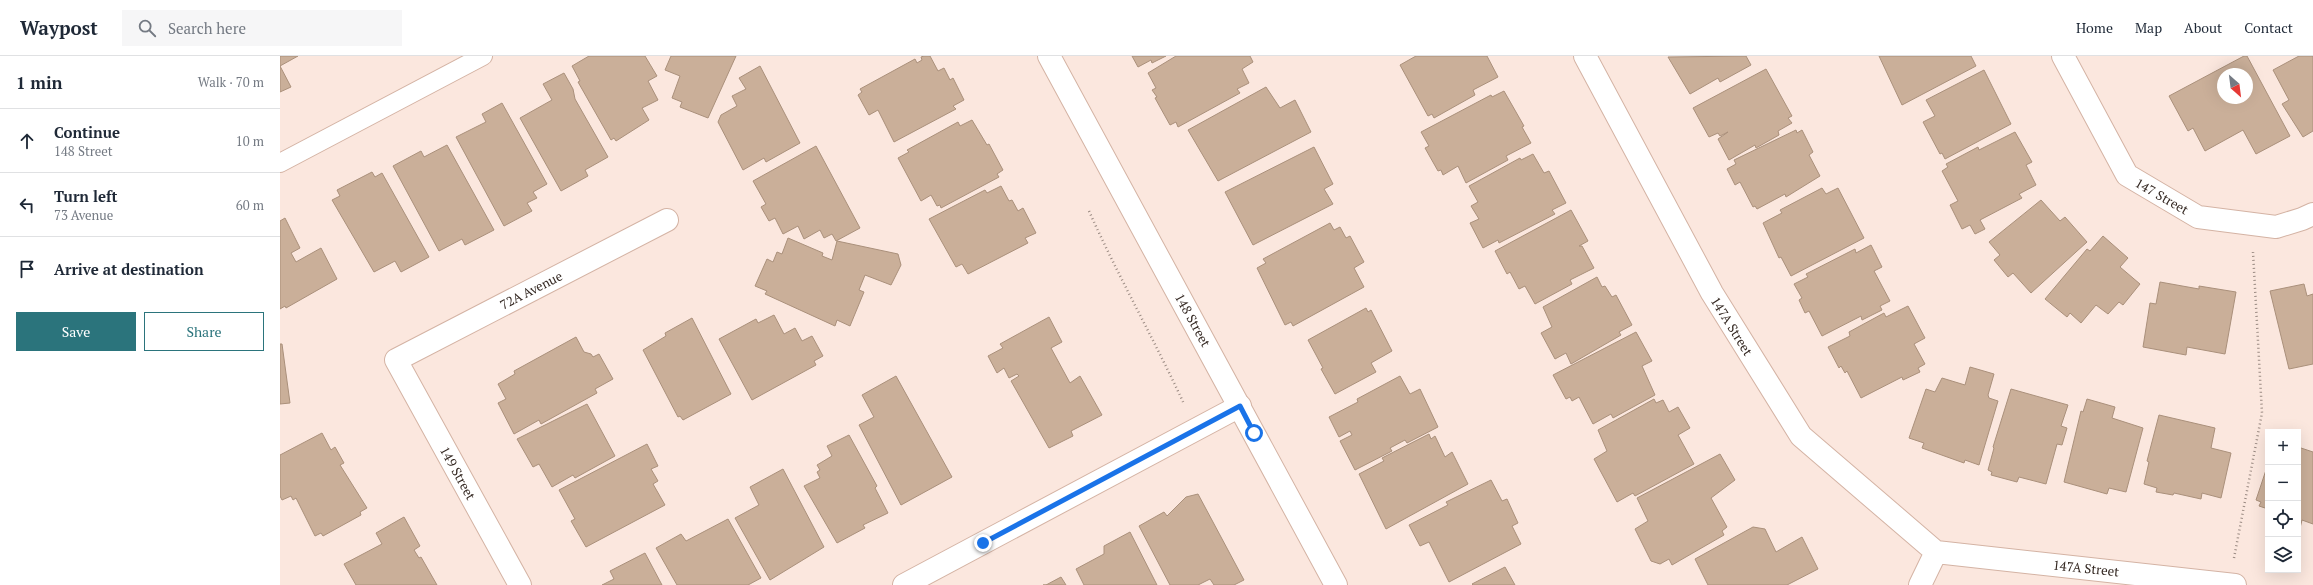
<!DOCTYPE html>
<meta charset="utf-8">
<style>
body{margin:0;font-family:"PT Serif",serif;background:#f6f6f7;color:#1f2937}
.controls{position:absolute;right:12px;bottom:12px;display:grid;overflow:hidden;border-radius:0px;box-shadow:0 4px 16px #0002}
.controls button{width:36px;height:36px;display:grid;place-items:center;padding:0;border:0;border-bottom:1px solid #e0e1e3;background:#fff;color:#1f2937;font:20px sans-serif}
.compass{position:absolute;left:1937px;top:12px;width:36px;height:36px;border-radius:50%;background:#fff;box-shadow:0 4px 16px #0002;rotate:152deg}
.stop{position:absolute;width:12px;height:12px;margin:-9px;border:3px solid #1a73e8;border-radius:50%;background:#fff}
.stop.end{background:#1a73e8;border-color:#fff;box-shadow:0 1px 4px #0008}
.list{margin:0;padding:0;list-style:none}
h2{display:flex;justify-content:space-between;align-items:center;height:52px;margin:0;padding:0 16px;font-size:17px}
h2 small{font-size:13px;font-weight:400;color:#747a83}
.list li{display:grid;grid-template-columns:26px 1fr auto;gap:12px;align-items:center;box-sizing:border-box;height:64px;padding:0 16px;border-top:1px solid #e0e1e3}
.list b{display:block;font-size:15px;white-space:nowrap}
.list p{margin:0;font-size:13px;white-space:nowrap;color:#747a83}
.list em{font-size:13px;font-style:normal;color:#747a83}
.actions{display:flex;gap:8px;padding:12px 16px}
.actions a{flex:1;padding:9px 0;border:1px solid #2b747c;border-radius:0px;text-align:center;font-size:14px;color:#2b747c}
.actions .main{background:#2b747c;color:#fff}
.icon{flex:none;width:22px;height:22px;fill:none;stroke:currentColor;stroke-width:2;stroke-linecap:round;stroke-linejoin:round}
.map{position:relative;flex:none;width:2033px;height:529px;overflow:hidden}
header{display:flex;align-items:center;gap:24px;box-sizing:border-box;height:56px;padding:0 20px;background:#fff;border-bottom:1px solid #e0e1e3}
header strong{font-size:19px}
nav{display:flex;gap:22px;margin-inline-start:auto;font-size:14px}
.search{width:280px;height:36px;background:#f6f6f7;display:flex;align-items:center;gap:10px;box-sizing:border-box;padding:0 14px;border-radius:0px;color:#747a83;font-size:15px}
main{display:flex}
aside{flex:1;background:#fff}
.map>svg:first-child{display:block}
.building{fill:#caaf99;stroke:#aa907b;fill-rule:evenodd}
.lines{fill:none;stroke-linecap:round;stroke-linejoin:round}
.lane-casing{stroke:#d4b3a4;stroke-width:20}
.street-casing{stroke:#d4b3a4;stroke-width:24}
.secondary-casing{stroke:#d4b3a4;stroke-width:24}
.path{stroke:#9b8b83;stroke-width:2.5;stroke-dasharray:1 3;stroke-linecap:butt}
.lane{stroke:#fff;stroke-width:18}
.street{stroke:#fff;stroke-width:22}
.secondary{stroke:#fff;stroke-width:22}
.route{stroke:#1a73e8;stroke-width:5}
.labels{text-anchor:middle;stroke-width:3;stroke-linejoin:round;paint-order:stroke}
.street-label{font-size:13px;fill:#342822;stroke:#fff}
</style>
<header>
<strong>Waypost</strong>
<div class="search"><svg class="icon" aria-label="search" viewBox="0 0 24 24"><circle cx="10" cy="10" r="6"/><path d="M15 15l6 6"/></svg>Search here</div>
<nav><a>Home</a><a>Map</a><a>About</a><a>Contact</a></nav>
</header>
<main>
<aside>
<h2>1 min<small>Walk · 70 m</small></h2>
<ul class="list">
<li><svg class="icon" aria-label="ahead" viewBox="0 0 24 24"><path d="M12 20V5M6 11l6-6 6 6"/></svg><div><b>Continue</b><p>148 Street</p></div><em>10 m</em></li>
<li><svg class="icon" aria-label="left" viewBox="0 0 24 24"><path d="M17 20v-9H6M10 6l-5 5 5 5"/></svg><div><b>Turn left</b><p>73 Avenue</p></div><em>60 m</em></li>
<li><svg class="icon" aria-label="arrive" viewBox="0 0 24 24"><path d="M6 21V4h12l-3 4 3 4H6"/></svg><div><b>Arrive at destination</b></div></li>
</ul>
<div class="actions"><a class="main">Save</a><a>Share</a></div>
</aside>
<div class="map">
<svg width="2033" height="529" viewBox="0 0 2033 529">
<rect width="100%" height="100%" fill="#fbe7de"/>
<path class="building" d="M0,0H18L0,10Z
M309,0H365L377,20L368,25L378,44L362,52L369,64L336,85L334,82L331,84L298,26L300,25L292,10Z
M391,0H456L428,62L400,51L402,46L392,42L400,20L385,14Z
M644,0H650L658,15L664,12L670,24L673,22L684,44L673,50L676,53L614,86L598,54L589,59L578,39L582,36L580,33L635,3L637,7L642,4L641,1Z
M852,0H886L872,7L871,4L858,11Z
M896,0H970L973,6L962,13L969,27L957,33L960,37L898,71L896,66L890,69L875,42L877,41L872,34L876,32L868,17Z
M1136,0H1207L1218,21L1193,34L1195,39L1154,62L1152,58L1148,60L1120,9Z
M1466,0L1471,9L1440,26L1438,22L1410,38L1388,1Z
M1599,0H1691L1696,10L1622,49Z
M1964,0H1967L2010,80L1976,98L1963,74L1925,95L1913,72L1908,75L1889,40ZM1943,18H1967V42H1943Z
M2019,0H2033V75L2023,81L2002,48L2009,44L1993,14Z
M0,10L11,31L0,36Z
M480,10L520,87L486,106L484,102L463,114L438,66L441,59L457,50L452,40L466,33L459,22Z
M1486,13L1512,60L1508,62L1512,67L1498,75L1499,79L1476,92L1475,89L1449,104L1438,83L1448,76L1440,80L1438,77L1429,81L1413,52Z
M1704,14L1731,68L1665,103L1662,97L1660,98L1643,66L1655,60L1646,44Z
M284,17L293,33L295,43L328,101L305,114L308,120L281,135L240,62L272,44L263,28Z
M986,31L1000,52L1015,44L1031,76L938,125L908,74Z
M1224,35L1244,70L1242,71L1251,87L1226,100L1228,104L1186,127L1178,110L1163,119L1161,114L1158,115L1145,92L1149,90L1141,76L1211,39L1212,41Z
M222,47L267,128L253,136L257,142L247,147L252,155L224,170L176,81L206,66L202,58Z
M692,64L707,89L709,88L723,114L717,118L719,121L661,152L660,149L657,150L651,139L641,145L618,102L629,96L627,94L678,66L680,70Z
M1516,74L1517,77L1522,74L1533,96L1529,99L1540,120L1506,141L1505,138L1477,153L1475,150L1473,151L1460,126L1455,129L1447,113L1456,108L1454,104Z
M1735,76L1752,106L1746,109L1756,129L1739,138L1742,142L1700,164L1705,173L1695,178L1690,169L1682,173L1670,149L1678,145L1662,115L1668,111L1666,108L1698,91L1699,94Z
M167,89L214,174L185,189L182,183L159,195L113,110L141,95L144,101Z
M536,90L580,172L556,185L552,178L544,182L540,174L524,183L518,170L503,178L495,162L489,165L481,151L486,148L473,125Z
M1034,91L1053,128L1044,133L1053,148L973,189L945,136Z
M1253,98L1264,117L1269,115L1286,147L1272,154L1275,158L1219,187L1218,184L1203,192L1190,167L1199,163L1191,150L1198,146L1189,130L1240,102L1241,104Z
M92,116L95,121L102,117L149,201L121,216L115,205L94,216L52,144L60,140L57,134Z
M721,130L729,145L732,144L738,155L743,152L756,177L745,182L748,187L688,218L682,208L676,211L649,163L705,134L707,137Z
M1542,132L1546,138L1558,132L1584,182L1511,220L1501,201L1499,202L1483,167L1502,157L1500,154Z
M1761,144L1780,165L1785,161L1807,186L1751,237L1733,217L1728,221L1714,204L1720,199L1709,186Z
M1291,154L1308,185L1299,190H1302L1314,212L1290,224L1292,228L1255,248L1245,230L1239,233L1230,216L1227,218L1215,195Z
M5,162L20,192L11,197L16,206L41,192L57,223L6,252L5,250L0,253V165Z
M1050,167L1054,174L1060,171L1066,182L1070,180L1084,206L1074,212L1084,231L1013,270L1011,266L1005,269L977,212L986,207L983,203Z
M1823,180L1848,202L1840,211L1860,228L1843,249L1839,246L1828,258L1816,249L1801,267L1790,257L1787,261L1765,243L1807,193L1810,195Z
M508,182L543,197L542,200L552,204L557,185L618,198L621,209L611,229L585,219L579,234L584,236L570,270L557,264L555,270L485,238L487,235L475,230L487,203L493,206L497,196L502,198Z
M1591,189L1602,211L1594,215L1610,245L1600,250L1602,254L1582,264L1581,260L1542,280L1529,255L1525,257L1519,244L1522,242L1514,228L1528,221L1526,218L1575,193L1576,197Z
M1317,221L1322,231L1325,230L1332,241L1336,239L1352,269L1339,276L1341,279L1291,308L1286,297L1275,303L1261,277L1272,271L1263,251Z
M1880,226L1919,233V230L1956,236L1945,298L1907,291L1906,299L1863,291L1870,247L1876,248Z
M2024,228L2027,240L2033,238V308L2009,313L1990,235Z
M1628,250L1645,282L1634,288L1645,308L1638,312L1640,316L1623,324L1622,321L1581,342L1567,315L1565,317L1561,310L1559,312L1548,291L1570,280L1569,276L1604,257L1606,261Z
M1086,252L1088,256L1091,254L1112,295L1091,307L1096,316L1055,338L1041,313L1043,312L1028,284Z
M494,259L504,278L515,272L522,285L532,280L543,300L534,305L536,309L472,344L439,283L476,263L478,267Z
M769,261L782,286L771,292L790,327L800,320L822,359L791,375L793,380L769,392L731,325L739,320L737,318L729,322L724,312L717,317L708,300L723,292L720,288Z
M412,262L451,338L403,364L400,360L398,361L363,294L386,280L385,277Z
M1356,276L1372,305L1362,310L1375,339L1333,362L1331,358L1313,368L1299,341L1292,345L1290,341L1286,343L1273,319Z
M296,281L304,296L311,298L313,301L319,298L333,323L315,333L317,337L261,368L259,364L234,378L218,347L226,343L218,328L235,318L234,315Z
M0,288H2L10,347L0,348Z
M1690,311L1714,318L1708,339L1709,342L1718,345L1699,409L1685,404L1684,407L1642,392L1644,387L1629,382L1646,333L1655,336L1662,322L1685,329Z
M616,320L672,421L621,449L579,369L594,361L582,339Z
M1120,320L1130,338L1140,333L1158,371L1127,387L1125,384L1110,392L1112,395L1075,414L1060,385L1072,379L1070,375L1059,381L1049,361L1078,346L1077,343Z
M1731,333L1788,349L1781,370L1787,372L1782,389L1777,388L1766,428L1739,421L1737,426L1711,419L1712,416L1708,414L1714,392L1713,391Z
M1374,343L1376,347L1383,344L1389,356L1398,351L1410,372L1398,379L1414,408L1355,440L1353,437L1337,446L1314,403L1327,395L1318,374Z
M1807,343L1835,351L1832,362L1863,372L1846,436L1829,432L1827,438L1784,426L1801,355L1803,356Z
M307,348L335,400L295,422L293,419L272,431L259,408L253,411L237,383Z
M1879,359L1935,372L1931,392L1951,397L1941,442L1922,437L1921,443L1894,437L1893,439L1876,436L1877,432L1864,428L1869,406L1867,405Z
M42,377L51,394L55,391L64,407L60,409L87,452L80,456L81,459L43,480L41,477L35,480L16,442L13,444L11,440L2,444L0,440V399Z
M1149,378L1151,383L1155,380L1165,401L1172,396L1188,428L1106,473L1079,418L1104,405L1102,402Z
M569,379L597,430L595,432L608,457L583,469L585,472L557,487L524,430L540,422L537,416L540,414L537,409L552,400L547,390Z
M367,388L378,410L371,413L378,425L373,428L385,449L306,491L291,465L295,463L279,434Z
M2018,391L2033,396V468L2022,464L2019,476Z
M1440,398L1455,424L1431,442L1447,471L1442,475L1444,479L1392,509L1389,503L1380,508L1371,505L1355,473L1368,465L1357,442Z
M1988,408V453L1979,450L1981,446L1976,444Z
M503,413L544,491L490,524L455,462L479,449L470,431Z
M1211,424L1222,445L1227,443L1238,467L1232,470L1241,488L1169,526L1149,486L1140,490L1129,469L1168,449L1166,446Z
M918,438L964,524L954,529H934L930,523L918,529H890L859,470L884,456L887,460L906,441Z
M124,461L140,490L134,494L139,502L141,501L157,529H76L64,508L102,488L96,477Z
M448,463L481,522L468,529H397L376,492L401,478L406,485Z
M1473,471L1485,473L1496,496L1522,481L1538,513L1507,529H1428L1415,503Z
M850,476L877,529H804L796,513L824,498V490Z
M365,497L382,529H322L334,523L330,515Z
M1225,511L1235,529H1193L1192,528Z
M781,521L786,529H763H766Z"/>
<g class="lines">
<defs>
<path id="lane" d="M0,107L203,0"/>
<path id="street" d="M1305,0L1432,237L1521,380L1656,496L1955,529
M1783,0L1847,119L1918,161L1996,171L2022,163L2033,158
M240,529L116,304L387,164
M624,529L960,350
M1640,529L1656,496"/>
<path id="secondary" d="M769,0L1056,529"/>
</defs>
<use href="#lane" class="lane-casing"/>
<use href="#street" class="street-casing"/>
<use href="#secondary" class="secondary-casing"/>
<path class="path" d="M809,155C838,220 874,283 904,348
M1954,502L1982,357L1973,196"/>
<use href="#lane" class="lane"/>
<use href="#street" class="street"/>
<use href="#secondary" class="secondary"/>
</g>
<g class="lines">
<path class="route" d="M703,487L960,350L974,377"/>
</g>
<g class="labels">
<g class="street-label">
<text transform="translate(1882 140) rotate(30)" y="5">147 Street</text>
<text transform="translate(251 234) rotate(-27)" y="5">72A Avenue</text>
<text transform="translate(913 264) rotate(61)" y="5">148 Street</text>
<text transform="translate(1452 270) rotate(58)" y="5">147A Street</text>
<text transform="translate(178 417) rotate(61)" y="5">149 Street</text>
<text transform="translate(1806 512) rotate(6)" y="5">147A Street</text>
</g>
</g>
</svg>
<div class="controls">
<button>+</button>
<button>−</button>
<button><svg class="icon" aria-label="locate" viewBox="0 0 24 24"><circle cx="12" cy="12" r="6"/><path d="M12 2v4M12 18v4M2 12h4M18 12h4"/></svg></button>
<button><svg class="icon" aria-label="layers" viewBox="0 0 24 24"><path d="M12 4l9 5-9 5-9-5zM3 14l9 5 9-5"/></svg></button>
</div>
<svg class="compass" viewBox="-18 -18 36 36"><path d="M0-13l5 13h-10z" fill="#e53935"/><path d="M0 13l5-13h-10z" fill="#747a83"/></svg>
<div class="stop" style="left:974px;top:377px"></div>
<div class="stop end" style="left:703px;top:487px"></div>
</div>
</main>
